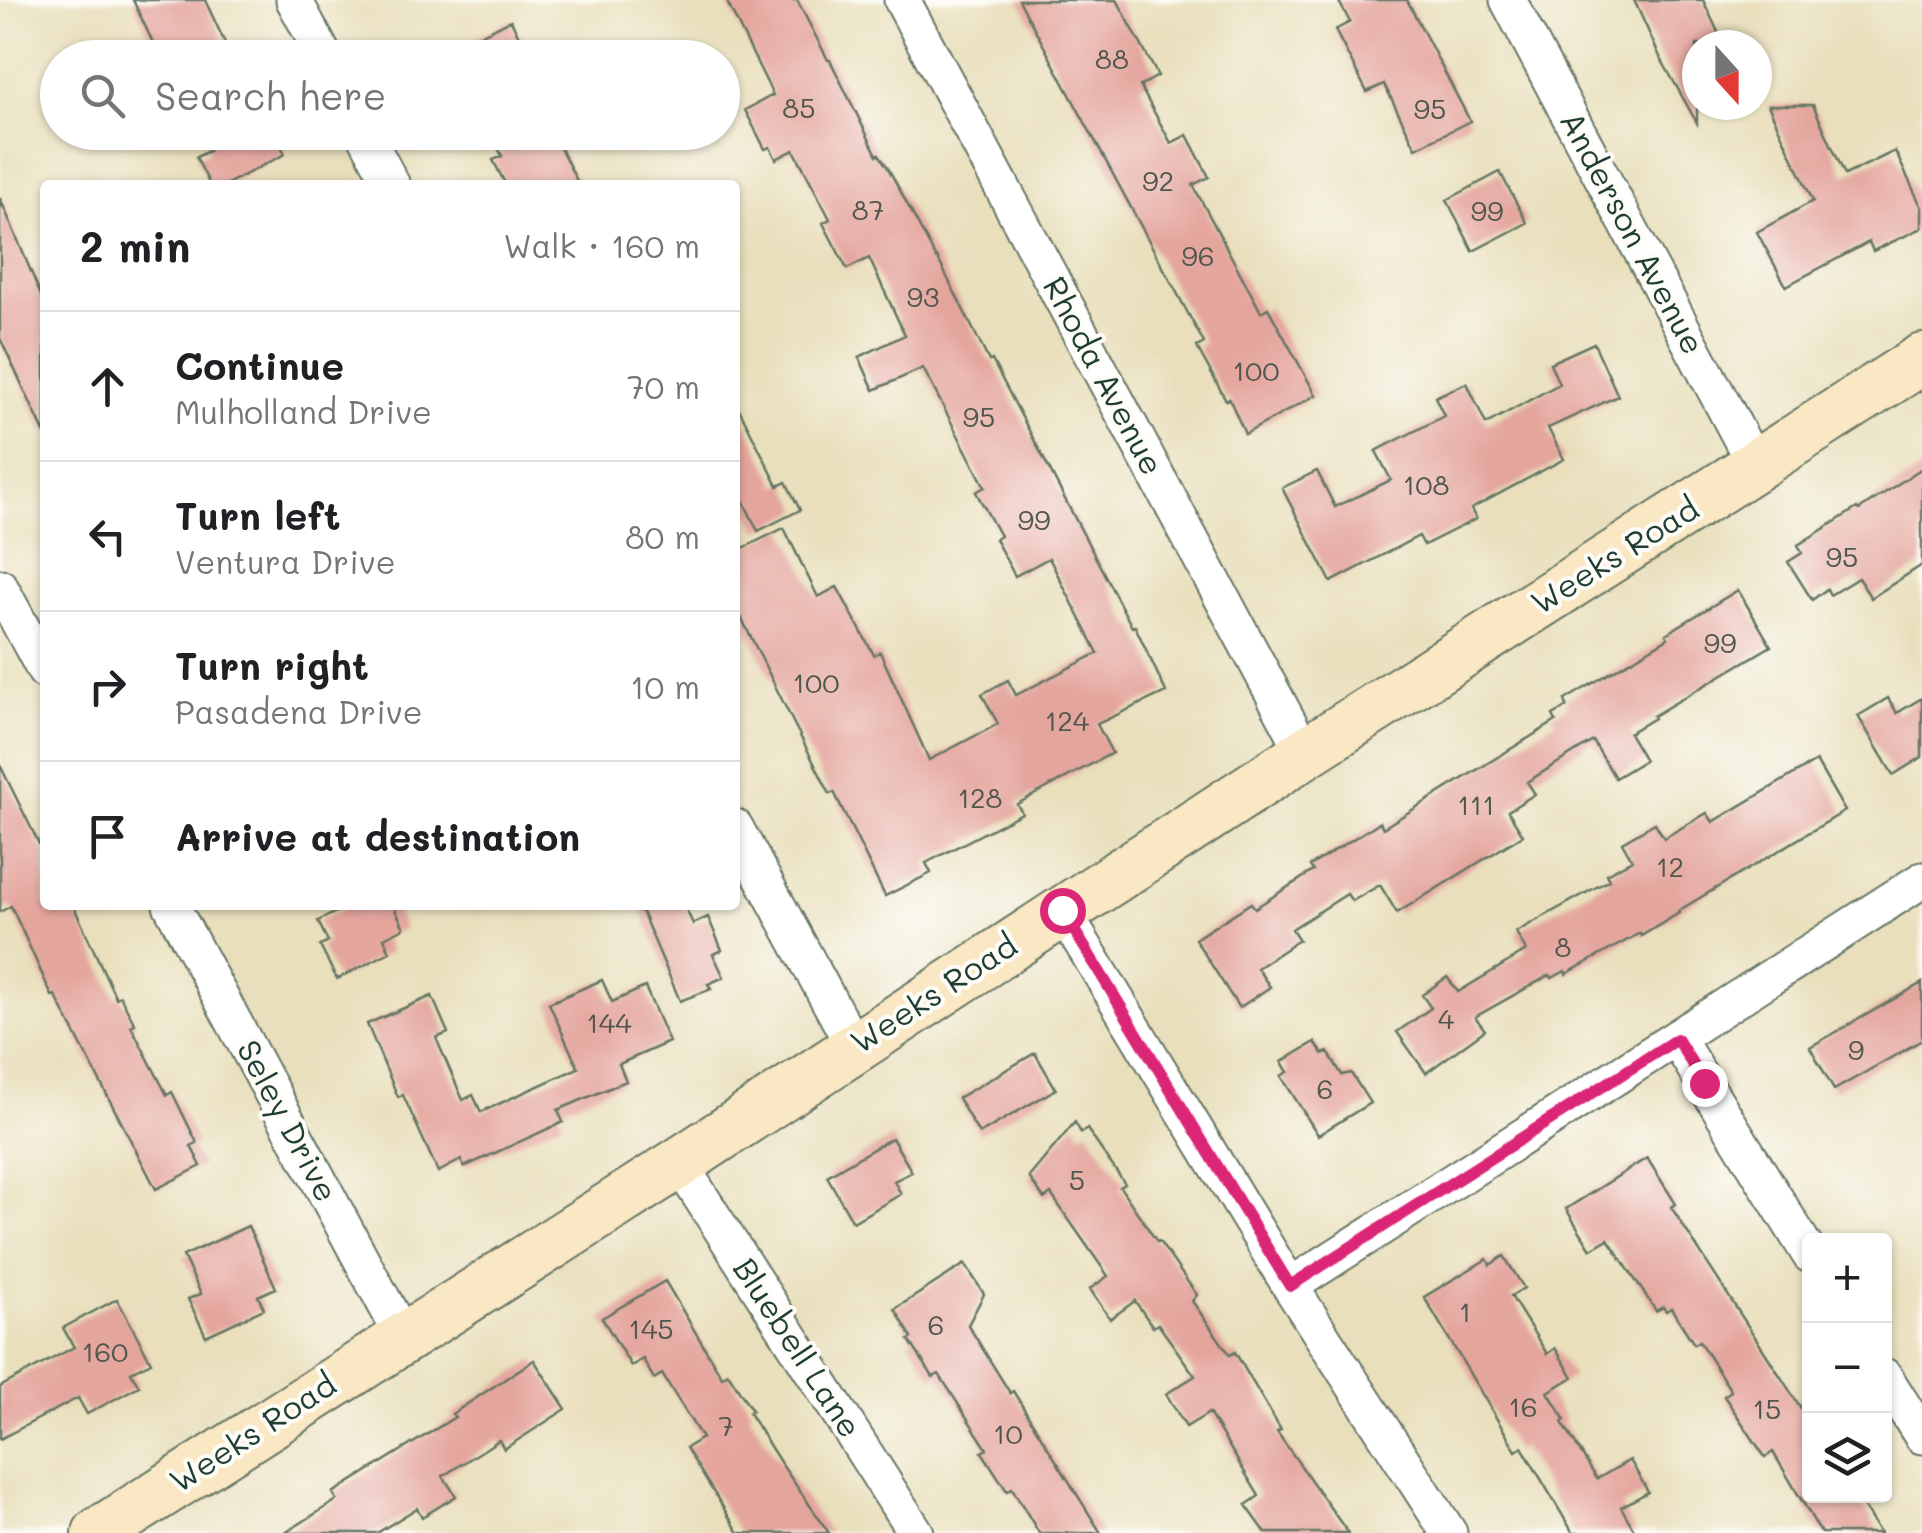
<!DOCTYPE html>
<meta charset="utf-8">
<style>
body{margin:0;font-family:Mali,sans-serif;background:#f2f2f2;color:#202124}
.controls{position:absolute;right:30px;bottom:30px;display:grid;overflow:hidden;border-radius:10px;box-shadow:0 2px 8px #0004}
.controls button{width:90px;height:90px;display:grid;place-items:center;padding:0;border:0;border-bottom:2px solid #e0e0e0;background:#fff;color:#202124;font:50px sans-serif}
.compass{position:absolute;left:1682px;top:30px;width:90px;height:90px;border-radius:50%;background:#fff;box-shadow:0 2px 8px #0004;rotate:159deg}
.stop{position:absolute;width:30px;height:30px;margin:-22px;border:8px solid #db2777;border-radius:50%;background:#fff}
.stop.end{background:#db2777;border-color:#fff;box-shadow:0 2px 10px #0008}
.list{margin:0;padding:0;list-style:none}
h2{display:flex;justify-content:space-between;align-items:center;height:130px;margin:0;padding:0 40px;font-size:42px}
h2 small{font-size:32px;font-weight:400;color:#757577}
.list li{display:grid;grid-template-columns:65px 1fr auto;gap:30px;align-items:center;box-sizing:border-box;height:150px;padding:0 40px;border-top:2px solid #e0e0e0}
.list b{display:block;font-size:38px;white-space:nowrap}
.list p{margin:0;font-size:32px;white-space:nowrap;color:#757577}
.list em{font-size:32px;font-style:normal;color:#757577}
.icon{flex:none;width:55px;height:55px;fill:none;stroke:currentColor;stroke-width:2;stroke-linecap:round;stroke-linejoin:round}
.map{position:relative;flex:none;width:1922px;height:1533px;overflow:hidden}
.search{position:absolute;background:#fff;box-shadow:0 2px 8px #0004;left:40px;top:40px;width:700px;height:110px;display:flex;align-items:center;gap:25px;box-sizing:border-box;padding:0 35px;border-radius:55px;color:#757577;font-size:38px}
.panel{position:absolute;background:#fff;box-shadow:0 2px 8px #0004;left:40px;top:180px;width:700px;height:730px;border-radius:10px}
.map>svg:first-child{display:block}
.building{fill:#e4a59d}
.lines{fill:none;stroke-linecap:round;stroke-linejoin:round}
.street-casing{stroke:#667664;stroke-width:39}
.secondary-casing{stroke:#667664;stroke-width:54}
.street{stroke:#fff;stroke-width:35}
.secondary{stroke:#fae7c3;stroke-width:50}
.route{stroke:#db2777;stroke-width:12}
.labels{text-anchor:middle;stroke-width:8;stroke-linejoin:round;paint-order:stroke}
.number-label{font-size:28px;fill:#50574e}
.street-label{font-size:32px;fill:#1f3d34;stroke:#fdfcf7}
</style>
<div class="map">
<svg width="1922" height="1533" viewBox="0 0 1922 1533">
<rect width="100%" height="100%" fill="#fdfcf7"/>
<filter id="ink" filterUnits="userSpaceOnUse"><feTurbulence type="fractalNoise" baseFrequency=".01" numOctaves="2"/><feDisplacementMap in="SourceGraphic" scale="20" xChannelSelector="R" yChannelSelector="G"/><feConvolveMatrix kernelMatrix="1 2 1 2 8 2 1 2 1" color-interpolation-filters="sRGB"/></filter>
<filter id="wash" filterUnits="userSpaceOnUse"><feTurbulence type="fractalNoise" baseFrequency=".0048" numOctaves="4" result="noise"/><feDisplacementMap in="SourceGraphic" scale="40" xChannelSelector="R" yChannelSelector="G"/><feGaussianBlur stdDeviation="2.25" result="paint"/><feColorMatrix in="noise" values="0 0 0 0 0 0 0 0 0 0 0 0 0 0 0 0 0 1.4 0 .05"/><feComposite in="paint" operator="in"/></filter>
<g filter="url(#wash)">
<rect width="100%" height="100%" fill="#e9dfbc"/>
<g id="blocks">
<path class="building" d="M133,0H205L232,58H160Z
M726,0H797L828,60H830L877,155L879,154L888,168L936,258L937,257L989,361L992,360L1132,627L1135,626L1166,692L1097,724L1112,753L1017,804L1022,813L926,863L931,873L885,896L834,792L830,794L793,722L735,605V552L784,528L818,597L837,587L874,655L880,652L929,760L998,724L982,694L1008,680L1016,695L1098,653L1049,558L1015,576L995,539L1000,536L976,492L985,487L923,368L874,390L859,357L905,335L869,258L847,269L823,223L830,219L794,150L776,159L770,147L765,149L745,110L773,95Z
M1019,0H1117L1158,76L1140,86L1171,143L1187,135L1209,177L1193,185L1261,312L1268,308L1316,395L1245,434L1229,398L1226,400L1197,347L1204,343Z
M1338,0H1407L1470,121L1416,148L1384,84L1367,92L1335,30L1350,22Z
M1634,0H1703L1724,45H1697V123L1660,57Z
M511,20L529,58H433Z
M1768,105H1813L1845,175L1895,151L1922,208V228L1873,251L1869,242L1786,286L1757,232L1813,201Z
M200,132H274L285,154L225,185H210L196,157L209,151Z
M490,132H552L579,185H506L493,160L502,156Z
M1500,172L1527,223L1473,251L1447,200Z
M0,198L45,305V434L0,338Z
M1594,343L1618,396L1548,428L1564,459L1471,509L1476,519L1424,545L1419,536L1331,582L1282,488L1317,471L1335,507L1391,480L1376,451L1444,416L1435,397L1467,383L1486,424L1559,384L1550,363Z
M735,401L778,486L786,482L800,510L758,531L735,484Z
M1922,468V565L1871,598L1858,578L1830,595L1827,589L1812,600L1788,562L1802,553L1798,545L1857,508L1859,510Z
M1738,590L1771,646L1653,716L1654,718L1629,733L1645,760L1615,778L1593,741L1527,782L1535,794L1508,811L1523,835L1397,913L1380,885L1352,901L1347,894L1292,929L1299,940L1257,968L1270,987L1239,1008L1195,939L1251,903L1255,908L1313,871L1310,866L1380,822L1383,828L1556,721L1553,715L1567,707L1565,700L1668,638L1666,634Z
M1888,698L1897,713L1922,698V757L1893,775L1858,716Z
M1816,761L1845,811L1678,911L1679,913L1641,936L1640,933L1566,974L1565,971L1552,978L1550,975L1475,1017L1485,1030L1426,1073L1397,1032L1431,1008L1422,995L1447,977L1458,992L1526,951L1516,932L1609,880L1606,874L1632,860L1622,842L1655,823L1664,838L1707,813L1713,822Z
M0,765L45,856V905H73L116,998L120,996L135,1024L131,1026L167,1095L172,1092L197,1143L191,1146L201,1166L156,1189L55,995L52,996L11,906L0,912Z
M350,905H393L404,928L384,938L390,952L337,979L320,946L328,942L318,921Z
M639,905H684L693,924L708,917L722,950L713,954L724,977L708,984L711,989L680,1001Z
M602,980L612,1002L645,987L669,1042L619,1064L626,1081L558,1110L563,1122L464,1167L461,1160L438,1172L403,1095L398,1097L367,1024L432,996L448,1033L436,1038L463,1100L473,1095L481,1112L578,1068L549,1003Z
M1922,983V1040L1834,1090L1810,1047Z
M1315,1042L1323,1054L1328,1052L1342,1075L1351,1073L1370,1103L1318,1135L1281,1076L1288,1072L1282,1062Z
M1035,1053L1056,1089L979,1134L958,1098Z
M1075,1122L1081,1133L1087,1129L1125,1184L1120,1187L1157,1242L1159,1241L1197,1295L1192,1301L1230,1355L1235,1352L1281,1430L1277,1432L1348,1533H1266L1246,1505L1259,1496L1209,1413L1186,1427L1166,1394L1195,1376L1158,1324L1153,1327L1135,1301L1110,1319L1090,1289L1108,1276L1051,1194L1044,1199L1029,1177Z
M892,1138L912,1172L894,1181L901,1194L853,1222L827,1176Z
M1647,1158L1676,1204L1671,1207L1810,1422V1496H1857L1880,1533H1821L1773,1452L1765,1457L1724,1396L1731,1391L1699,1341L1694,1344L1671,1308L1666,1311L1663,1307L1656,1311L1608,1239L1591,1249L1566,1209Z
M248,1226L276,1288L258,1296L264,1309L206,1336L188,1299L201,1294L183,1256Z
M1504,1256L1524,1288L1511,1296L1547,1354L1555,1348L1573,1377L1548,1392L1565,1420L1562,1422L1597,1479L1630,1460L1648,1492L1621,1507L1636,1533H1573L1522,1447L1516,1451L1424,1297L1487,1259L1490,1265Z
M965,1264L984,1294L968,1325L1010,1393L1013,1391L1101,1533H1039L1012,1488L1007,1491L982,1452L987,1449L939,1374L933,1377L909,1340L912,1338L895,1309Z
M665,1281L722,1377L728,1373L752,1411L749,1413L780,1462L829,1533H739L686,1448L702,1438L662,1374L654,1379L643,1359L631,1366L602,1318Z
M117,1299L151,1362L131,1372L139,1386L87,1414L78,1398L0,1439V1387L74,1347L63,1328Z
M534,1360L566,1409L504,1449L499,1440L443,1476L456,1496L422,1517L417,1508L377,1533H285L337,1500L333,1493L455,1417L452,1414Z"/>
</g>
</g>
<g filter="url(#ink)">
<use href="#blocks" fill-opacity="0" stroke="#667664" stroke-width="2.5"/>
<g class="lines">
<defs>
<path id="street" d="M294,0L325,58
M902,0L1305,753
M1508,0L1756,467
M364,132L392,185
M0,587L45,671
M735,827L854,1047
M171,905L403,1337
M1062,910L1290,1286L1449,1533
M1677,1039L1810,1255
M679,1163L916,1533
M1290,1286L1922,880
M1884,1376L1922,1436"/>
<path id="secondary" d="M98,1533L679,1163L1305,753L1922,359"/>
</defs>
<use href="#street" class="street-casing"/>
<use href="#secondary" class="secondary-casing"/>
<use href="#street" class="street"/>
<use href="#secondary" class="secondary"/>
</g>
</g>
<g class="lines" filter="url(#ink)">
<path class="route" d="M1062,910L1290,1286L1677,1039L1704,1083"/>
</g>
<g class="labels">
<g class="number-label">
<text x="1112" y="69">88</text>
<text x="799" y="118">85</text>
<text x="1430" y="119">95</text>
<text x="1158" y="191">92</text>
<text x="868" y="220">87</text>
<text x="1487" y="221">99</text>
<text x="1198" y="266">96</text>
<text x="923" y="307">93</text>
<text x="1256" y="381">100</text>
<text x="979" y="427">95</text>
<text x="1426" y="495">108</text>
<text x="1034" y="530">99</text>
<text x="1842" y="567">95</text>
<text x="1720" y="653">99</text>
<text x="816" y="693">100</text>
<text x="1067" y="731">124</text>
<text x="980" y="808">128</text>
<text x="1476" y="815">111</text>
<text x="1670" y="877">12</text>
<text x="1563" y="957">8</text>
<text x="1446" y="1029">4</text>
<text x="609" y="1033">144</text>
<text x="1856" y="1060">9</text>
<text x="1325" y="1099">6</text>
<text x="1077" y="1190">5</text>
<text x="1465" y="1322">1</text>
<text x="936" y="1335">6</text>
<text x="651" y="1339">145</text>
<text x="105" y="1362">160</text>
<text x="1523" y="1417">16</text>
<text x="1767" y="1419">15</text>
<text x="726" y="1436">7</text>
<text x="1008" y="1444">10</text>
</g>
<g class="street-label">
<text transform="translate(1632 233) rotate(62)" y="11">Anderson Avenue</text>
<text transform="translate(1103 376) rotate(62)" y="11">Rhoda Avenue</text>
<text transform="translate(1615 556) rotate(-32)" y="11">Weeks Road</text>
<text transform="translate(934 994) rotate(-33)" y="11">Weeks Road</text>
<text transform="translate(287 1121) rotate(62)" y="11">Seley Drive</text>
<text transform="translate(797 1348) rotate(57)" y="11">Bluebell Lane</text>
<text transform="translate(253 1433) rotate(-33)" y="11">Weeks Road</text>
</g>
</g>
</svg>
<div class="controls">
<button>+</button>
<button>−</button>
<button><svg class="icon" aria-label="layers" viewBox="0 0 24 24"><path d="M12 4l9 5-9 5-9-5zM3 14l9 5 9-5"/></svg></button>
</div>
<svg class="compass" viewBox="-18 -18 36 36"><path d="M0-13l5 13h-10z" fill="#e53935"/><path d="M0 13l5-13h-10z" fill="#757577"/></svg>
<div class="stop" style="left:1062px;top:910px"></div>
<div class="stop end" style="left:1704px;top:1083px"></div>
<div class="search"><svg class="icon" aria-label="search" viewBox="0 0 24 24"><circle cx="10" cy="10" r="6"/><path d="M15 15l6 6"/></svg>Search here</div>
<section class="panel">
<h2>2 min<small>Walk · 160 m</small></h2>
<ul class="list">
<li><svg class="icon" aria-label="ahead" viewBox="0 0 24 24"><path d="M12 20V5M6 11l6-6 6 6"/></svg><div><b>Continue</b><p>Mulholland Drive</p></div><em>70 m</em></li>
<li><svg class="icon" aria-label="left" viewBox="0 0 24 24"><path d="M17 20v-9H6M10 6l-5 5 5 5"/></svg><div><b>Turn left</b><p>Ventura Drive</p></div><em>80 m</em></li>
<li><svg class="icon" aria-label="right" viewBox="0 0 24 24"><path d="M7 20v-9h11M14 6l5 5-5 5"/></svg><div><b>Turn right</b><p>Pasadena Drive</p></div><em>10 m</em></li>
<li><svg class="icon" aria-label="arrive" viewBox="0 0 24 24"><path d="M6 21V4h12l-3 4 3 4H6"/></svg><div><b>Arrive at destination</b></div></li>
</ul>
</section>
</div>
